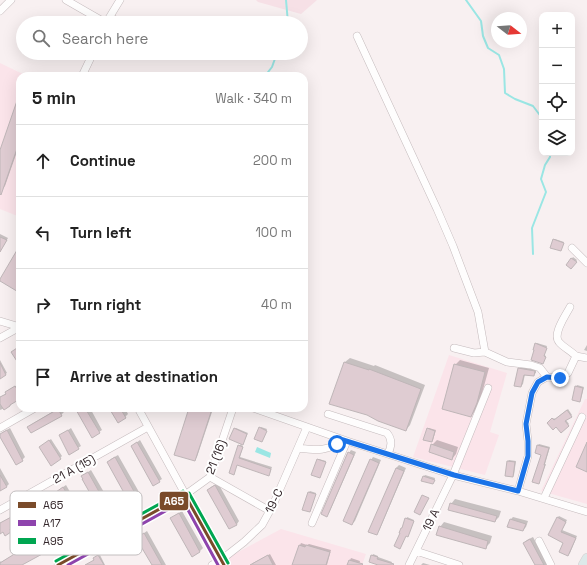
<!DOCTYPE html>
<meta charset="utf-8">
<style>
body{margin:0;font-family:"Space Grotesk",sans-serif;background:#f6f6f6;color:#222}
.controls{position:absolute;right:12px;top:12px;display:grid;overflow:hidden;border-radius:8px;box-shadow:0 4px 16px #0002}
.controls button{width:36px;height:36px;display:grid;place-items:center;padding:0;border:0;border-bottom:1px solid #e0e0e0;background:#fff;color:#222;font:20px sans-serif}
.compass{position:absolute;left:491px;top:12px;width:36px;height:36px;border-radius:50%;background:#fff;box-shadow:0 4px 16px #0002;rotate:107deg}
.stop{position:absolute;width:12px;height:12px;margin:-9px;border:3px solid #1a73e8;border-radius:50%;background:#fff}
.stop.end{background:#1a73e8;border-color:#fff;box-shadow:0 1px 4px #0008}
.list{margin:0;padding:0;list-style:none}
h2{display:flex;justify-content:space-between;align-items:center;height:52px;margin:0;padding:0 16px;font-size:17px}
h2 small{font-size:13px;font-weight:400;color:#767676}
.list li{display:grid;grid-template-columns:26px 1fr auto;gap:12px;align-items:center;box-sizing:border-box;height:72px;padding:0 16px;border-top:1px solid #e0e0e0}
.list b{display:block;font-size:15px;white-space:nowrap}
.list em{font-size:13px;font-style:normal;color:#767676}
.icon{flex:none;width:22px;height:22px;fill:none;stroke:currentColor;stroke-width:2;stroke-linecap:round;stroke-linejoin:round}
.map{position:relative;flex:none;width:587px;height:565px;overflow:hidden}
.search{position:absolute;background:#fff;box-shadow:0 4px 16px #0002;left:16px;top:16px;width:292px;height:44px;display:flex;align-items:center;gap:10px;box-sizing:border-box;padding:0 14px;border-radius:22px;color:#767676;font-size:15px}
.panel{position:absolute;background:#fff;box-shadow:0 4px 16px #0002;left:16px;top:72px;width:292px;height:340px;border-radius:12px}
.map>svg:first-child{display:block}
.built{fill:#fbe4ea}
.green{fill:#f6e0e6}
.water{fill:#9ae6e4}
.shadow{fill:#0003}
.lines{fill:none;stroke-linecap:round;stroke-linejoin:round}
.stream{stroke:#9ae6e4;stroke-width:2}
.building{fill:#dfccd2;stroke:#bfb6b8}
.minor-casing{stroke:#c5bbbd;stroke-width:8}
.major-casing{stroke:#d4ced0;stroke-width:10}
.minor{stroke:#fefdfd;stroke-width:7}
.major{stroke:#dde9e9;stroke-width:9}
.bus-1-casing{stroke:#fff;stroke-width:6}
.bus-2-casing{stroke:#fff;stroke-width:6}
.bus-3-casing{stroke:#fff;stroke-width:6}
.bus-1{stroke:#7a4b2a;stroke-width:3}
.bus-2{stroke:#8e44ad;stroke-width:3}
.bus-3{stroke:#00a651;stroke-width:3}
.route{stroke:#1a73e8;stroke-width:5}
.labels{text-anchor:middle;stroke-width:4;stroke-linejoin:round;paint-order:stroke}
.street-label{font-size:12px;fill:#34272b;stroke:#fff}
.key{fill:#fff;stroke:#c2bebf;stroke-width:1}
.key-label{font-size:11px;fill:#34272b}
.line-badge{stroke:#fff;stroke-width:1.5}
.badge-label{font-size:11px;text-anchor:middle;font-weight:bold;fill:#fff}
</style>
<div class="map">
<svg width="587" height="565" viewBox="0 0 587 565">
<rect width="100%" height="100%" fill="#f8f0f1"/>
<path class="built" d="M0,63L27,76H20V217L0,209Z
M449,355L507,373L490,432L499,435L485,475L413,457Z
M585,399H587V504L541,491Z
M281,529L366,554L362,565H231L227,558Z"/>
<path class="green" d="M256,0H317L301,14L258,2Z"/>
<path class="water" d="M257,447L271,453L270,458L255,452Z"/>
<path class="shadow" d="M20,98V143L5,186L2,189L0,188V153Z
M0,234L8,238L0,252Z
M555,239L564,242L561,250L553,240Z
M573,257L577,260L571,268L567,265Z
M537,343L547,346L544,355L546,356L543,363L536,344Z
M587,345V351L584,350Z
M350,358L374,366L375,365L425,385L410,425L406,430L367,414L331,403L345,362Z
M0,360L7,373L0,377Z
M460,360L489,368L481,397L475,411L471,416L455,365Z
M521,367L536,370V373L533,375L525,374L523,384L521,386L519,369Z
M17,385L20,391V398L10,403L11,404L10,406L0,410V397L7,393V391Z
M577,385L584,387L581,399L580,401L576,387Z
M59,408H62L64,412L61,415L29,427L32,424Z
M76,408H90L102,430L99,432Z
M111,408H125L128,414L125,417Z
M190,408H211L213,409L197,457L195,460Z
M568,409L572,415L566,420L569,424L561,431L557,426L548,423L554,418L555,419Z
M261,427L267,429L262,440L260,428Z
M10,428L25,457L22,460L3,432Z
M71,428L81,446L70,453L62,434Z
M236,428L248,433L244,442L241,445L243,446L240,457L272,467L270,473L237,464L239,446L242,443L234,429Z
M429,428L436,430L433,440L432,441L427,429Z
M51,439L62,456L60,458L40,447Z
M140,440L162,479L159,481L132,446Z
M437,440L458,447L456,454L452,459L432,445Z
M539,444L550,447L545,464H546L539,482L542,454L538,445Z
M351,450L356,452L329,513L326,515L349,453Z
M118,455L139,492L136,495L129,499L108,462L111,459Z
M373,457L381,460L355,521L352,524L371,460Z
M319,459L326,461L320,477L317,460Z
M509,460L516,461L514,475L513,476L508,461Z
M399,465L406,468L379,531L376,534L396,468Z
M0,468L9,484L6,487L0,490Z
M91,470L105,494L95,500L82,476Z
M425,475L435,478L434,482L424,476Z
M218,483L239,521L237,524L229,528L208,490L211,487Z
M66,485L88,523L85,526L57,492L60,489Z
M310,491L316,493L310,511L309,492Z
M46,498L51,507L43,512L45,516L44,517L37,521L34,514L10,528L12,530L11,531H3L0,532V523Z
M455,499L501,511L499,517L495,521L451,504Z
M182,511L203,548L200,551L192,556L174,516Z
M559,516L567,520L562,530L577,536L570,553L568,555L564,542L549,534L557,518Z
M407,517L414,520L408,536L403,527Z
M513,517L528,521L526,527L523,530L510,520Z
M444,522L492,536L490,543L485,548L440,527Z
M63,527L69,538L67,539L17,565H0V561L1,562L17,553L33,540V536L41,532L46,540L57,534V530Z
M147,531L166,565H153L141,535Z
M533,537L548,565H536L524,543L527,540Z
M301,543L307,545L309,544L331,550L327,565H298L294,564L300,545Z
M270,554L276,565H252L253,563Z
M373,554L378,556V557L392,562L391,565H381L370,561Z
M100,555L105,565H86L95,560V557Z
M351,558L360,561L359,565H348L350,560Z
M423,563L430,565H421Z"/>
<g class="lines">
<path class="stream" d="M286,0L288,23
M466,0L481,21L483,36L488,48L499,55L504,69L505,93L515,99L533,106L542,118
M265,76L272,67L277,53
M533,254L532,228L546,192L541,179L545,165L550,157V153"/>
</g>
<path class="building" d="M19,95H20V140L1,195L0,194V150Z
M0,237L7,240L0,252Z
M553,239L564,243L561,251L550,248Z
M20,245V293L0,281V279Z
M571,258L577,262L571,269L566,265Z
M535,343L547,348L544,356L546,357L543,364L531,360L534,350H533Z
M20,346V366L11,352Z
M344,362L369,370V369L421,389L406,431L378,421L367,415L329,404Z
M0,363L6,375L0,379Z
M454,364L485,372L477,403L471,417L442,409Z
M518,368L535,371L534,376L524,375L521,387L514,386Z
M15,386L20,394V399L10,405V406L4,410L0,404V397L6,394L5,392Z
M575,386L583,388L580,402L572,400Z
M75,408H85L100,433L92,438Z
M109,408H120L126,418L118,423Z
M189,408H200L211,412L195,461L174,455Z
M58,409L62,416L31,433L27,427Z
M567,410L572,417L565,421L569,426L561,433L556,427L553,430L547,423L552,418L554,420Z
M259,427L267,431L262,442L254,439Z
M234,428L247,434L243,445L229,439Z
M427,428L435,431L432,442L423,440Z
M7,430L23,461L16,465L0,437V434Z
M68,430L79,449L69,455L59,435Z
M49,440L61,459L51,466L39,447Z
M137,442L160,482L153,486L131,446Z
M587,442V472L576,467Z
M431,444L454,452L452,460L429,452Z
M238,445L243,447L239,458L271,469L269,476L237,465L234,475L229,473Z
M537,445L549,448L544,465H545L539,484L532,482L541,455L535,453Z
M348,452L354,455L327,517L321,514Z
M115,457L136,495L128,500L107,462Z
M317,459L326,462L320,478L311,475Z
M370,459L379,463L352,525L343,521Z
M507,461L515,462L513,477L505,476Z
M396,468L404,471L377,535L368,532Z
M88,472L102,497L95,502L82,479H83L81,476Z
M0,475L7,487L0,491Z
M423,476L435,480L433,484L421,481Z
M215,485L237,525L229,529L207,490Z
M63,487L86,527L78,531L56,492Z
M308,492L316,494L310,512L302,510Z
M422,495L429,498L420,515L414,512Z
M45,499L51,509L42,514L44,518L37,522L33,515L10,529L11,532L5,536L3,532L0,534V523Z
M450,503L497,516L495,522L448,510Z
M179,513L200,552L192,557L170,518Z
M557,517L566,522L561,532L576,538L568,556L559,552L563,543L548,535Z
M405,518L414,521L408,537L406,536L400,549L394,546L400,533H399L401,528H402Z
M510,519L526,524L523,531L507,527Z
M439,526L488,541L486,549L436,535Z
M61,528L68,540L22,565H0V563L16,553L15,550L32,540L31,538L40,532L44,541L56,534L55,531Z
M144,533L162,565H152L136,538Z
M530,539L544,565H535L523,543Z
M299,545L305,547L306,545L330,552L326,565H292Z
M98,555L104,565H85L94,560L93,558Z
M268,555L273,565H250Z
M371,555L378,557L377,559L394,564L393,565H378L369,562Z
M349,560L363,564L362,565H347Z"/>
<g class="lines">
<defs>
<path id="minor" d="M66,0L106,23
M0,11L11,0
M110,17L121,23
M106,23L120,0
M357,36L437,209L453,246L478,312L485,352
M82,76L93,53
M572,248L587,263
M570,307C566,315 552,334 559,342C563,347 571,351 576,356
M0,321L20,327
M0,338L20,327
M454,348L474,353L485,352L507,362L531,365L540,368L547,377
M138,408L224,565
M253,408L347,441L453,475L518,491L587,512
M328,414L387,433C393,440 391,447 388,454
M0,428L35,408
M298,448C315,450 328,452 343,440
M210,477L270,511
M518,491L528,456V441L526,424L532,393L538,382L547,377L560,378L568,373L576,356L587,358
M544,498L582,417
M0,510L148,427
M312,523L347,441
M539,541L551,565
M416,551L459,565
M58,565L185,495L210,477L233,408
M212,565L221,560L244,542L262,525L273,505L307,427
M409,565L453,475L488,388"/>
<path id="major" d="M583,565L587,558"/>
</defs>
<use href="#minor" class="minor-casing"/>
<use href="#major" class="major-casing"/>
<use href="#minor" class="minor"/>
<use href="#major" class="major"/>
<defs>
<path id="bus-1" d="M185,495L224,565
M58,565L185,495"/>
<path id="bus-2" d="M181,497L218,565
M68,565L187,499"/>
<path id="bus-3" d="M189,493L228,563
M56,561L183,491"/>
</defs>
<use href="#bus-1" class="bus-1-casing"/>
<use href="#bus-2" class="bus-2-casing"/>
<use href="#bus-3" class="bus-3-casing"/>
<use href="#bus-1" class="bus-1"/>
<use href="#bus-2" class="bus-2"/>
<use href="#bus-3" class="bus-3"/>
</g>
<g class="lines">
<path class="route" d="M337,444L343,440L454,475L518,491L528,456V441L526,424L532,393L538,382L547,377L560,378"/>
</g>
<g class="labels">
<g class="street-label">
<text transform="translate(216 457) rotate(-69)" y="4">21 (16)</text>
<text transform="translate(74 469) rotate(-29)" y="4">21 A (15)</text>
<text transform="translate(274 501) rotate(-64)" y="4">19-C</text>
<text transform="translate(431 520) rotate(-64)" y="4">19 A</text>
</g>
</g>
<rect x="10" y="491" width="132" height="64" rx="6" class="key"/>
<rect x="18" y="502" width="18" height="6" fill="#7a4b2a"/>
<rect x="18" y="520" width="18" height="6" fill="#8e44ad"/>
<rect x="18" y="538" width="18" height="6" fill="#00a651"/>
<g class="key-label">
<text x="43" y="509">A65</text>
<text x="43" y="527">A17</text>
<text x="43" y="545">A95</text>
</g>
<rect class="line-badge" x="159" y="491" width="30" height="20" rx="4" fill="#7a4b2a"/>
<g class="badge-label">
<text x="174" y="505">A65</text>
</g>
</svg>
<div class="controls">
<button>+</button>
<button>−</button>
<button><svg class="icon" aria-label="locate" viewBox="0 0 24 24"><circle cx="12" cy="12" r="6"/><path d="M12 2v4M12 18v4M2 12h4M18 12h4"/></svg></button>
<button><svg class="icon" aria-label="layers" viewBox="0 0 24 24"><path d="M12 4l9 5-9 5-9-5zM3 14l9 5 9-5"/></svg></button>
</div>
<svg class="compass" viewBox="-18 -18 36 36"><path d="M0-13l5 13h-10z" fill="#e53935"/><path d="M0 13l5-13h-10z" fill="#767676"/></svg>
<div class="stop" style="left:337px;top:444px"></div>
<div class="stop end" style="left:560px;top:378px"></div>
<div class="search"><svg class="icon" aria-label="search" viewBox="0 0 24 24"><circle cx="10" cy="10" r="6"/><path d="M15 15l6 6"/></svg>Search here</div>
<section class="panel">
<h2>5 min<small>Walk · 340 m</small></h2>
<ul class="list">
<li><svg class="icon" aria-label="ahead" viewBox="0 0 24 24"><path d="M12 20V5M6 11l6-6 6 6"/></svg><div><b>Continue</b></div><em>200 m</em></li>
<li><svg class="icon" aria-label="left" viewBox="0 0 24 24"><path d="M17 20v-9H6M10 6l-5 5 5 5"/></svg><div><b>Turn left</b></div><em>100 m</em></li>
<li><svg class="icon" aria-label="right" viewBox="0 0 24 24"><path d="M7 20v-9h11M14 6l5 5-5 5"/></svg><div><b>Turn right</b></div><em>40 m</em></li>
<li><svg class="icon" aria-label="arrive" viewBox="0 0 24 24"><path d="M6 21V4h12l-3 4 3 4H6"/></svg><div><b>Arrive at destination</b></div></li>
</ul>
</section>
</div>
